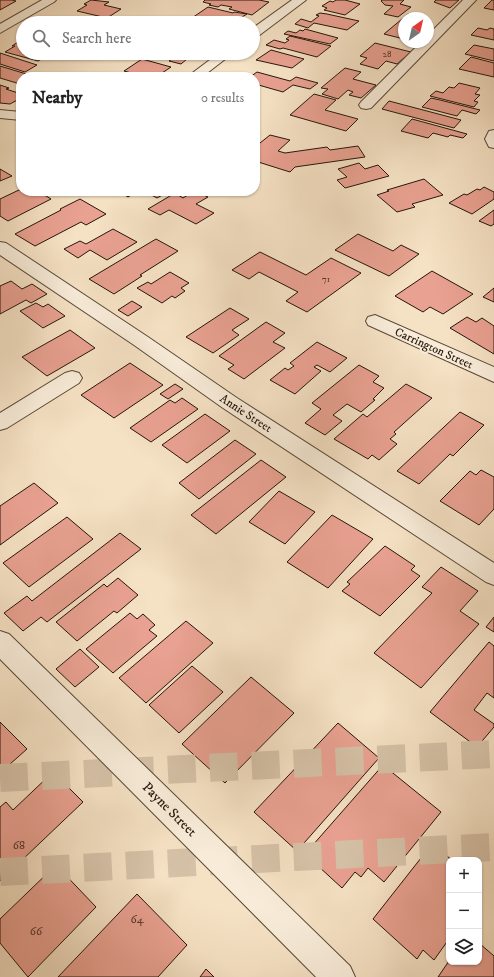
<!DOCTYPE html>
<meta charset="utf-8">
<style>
body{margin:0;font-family:"IM FELL DW Pica",serif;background:#f6f6f6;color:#222}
.controls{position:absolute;right:12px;bottom:12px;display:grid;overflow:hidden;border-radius:8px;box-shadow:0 1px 3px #0004}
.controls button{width:36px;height:36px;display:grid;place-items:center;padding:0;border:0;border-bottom:1px solid #e0e0e0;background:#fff;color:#222;font:20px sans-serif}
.compass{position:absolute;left:398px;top:12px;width:36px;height:36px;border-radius:50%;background:#fff;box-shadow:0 1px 3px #0004;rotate:34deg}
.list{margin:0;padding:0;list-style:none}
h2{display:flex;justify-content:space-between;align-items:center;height:52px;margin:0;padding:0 16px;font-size:17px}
h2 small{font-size:13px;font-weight:400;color:#767676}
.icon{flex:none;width:22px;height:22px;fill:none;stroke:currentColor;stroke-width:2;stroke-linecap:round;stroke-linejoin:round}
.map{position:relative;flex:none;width:494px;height:977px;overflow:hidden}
.search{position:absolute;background:#fff;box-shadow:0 1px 3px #0004;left:16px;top:16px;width:244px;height:44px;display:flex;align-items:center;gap:10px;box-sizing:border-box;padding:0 14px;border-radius:22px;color:#767676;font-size:15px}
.panel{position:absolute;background:#fff;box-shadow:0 1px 3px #0004;left:16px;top:72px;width:244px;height:124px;border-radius:16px}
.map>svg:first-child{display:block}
.building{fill:#e9a191;stroke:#25150a}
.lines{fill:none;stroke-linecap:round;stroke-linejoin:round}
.highway-tunnel{stroke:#d6c2a8;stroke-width:28;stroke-dasharray:28 14;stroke-linecap:butt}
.minor-casing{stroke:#594838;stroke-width:2}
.minor{fill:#f8ecd9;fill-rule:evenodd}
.labels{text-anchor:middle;stroke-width:4;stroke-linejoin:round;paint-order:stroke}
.far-number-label{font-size:9px;fill:#56382c}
.street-label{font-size:12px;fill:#25150a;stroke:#f8ecd9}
.near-number-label{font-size:12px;fill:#56382c}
.near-street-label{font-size:14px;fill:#25150a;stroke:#f8ecd9}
</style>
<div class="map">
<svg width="494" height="977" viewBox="0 0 494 977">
<rect width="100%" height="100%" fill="#f5e1c4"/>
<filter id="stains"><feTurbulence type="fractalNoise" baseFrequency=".005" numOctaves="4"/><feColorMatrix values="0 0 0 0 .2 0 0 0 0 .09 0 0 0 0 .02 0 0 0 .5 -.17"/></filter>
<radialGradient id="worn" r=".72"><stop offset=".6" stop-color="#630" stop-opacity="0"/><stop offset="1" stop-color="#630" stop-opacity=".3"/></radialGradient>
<path class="building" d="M0,0H12L16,1L0,10Z
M91,0L109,2L104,5L121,9L107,18L77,11L87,5L84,4Z
M205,0H259L269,2L252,15L229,9L232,7L221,5L218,7L209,5L211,4L203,2Z
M336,0H345L360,4L345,15L324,10L327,8L322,6L330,1L333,2Z
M382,0H404L400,4L411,7L398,17L384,14L393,6L385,5L381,1Z
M436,0H459L450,8L434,2Z
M492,0H494V10L484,8Z
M208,7L233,13L234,12L247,14L232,23H204L189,20Z
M320,13L327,14L359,21L347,30L314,23L308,28L295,24L301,19L311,22L319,16L316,15Z
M408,14L424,18H404V39L384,34Z
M78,17L88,19L82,23H53L63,19L70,21Z
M478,28L487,30L490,28L494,29V40L471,35Z
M305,29L338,38L330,44L284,34L288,31L296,33L300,30L303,31Z
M290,36L331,46L317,57L283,48L280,49L266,45L274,40L285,43L289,40L286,39Z
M18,42L23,44V53H52L38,61L5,52L15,46H12Z
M375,43L411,52L397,64L386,61L378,69L360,64L367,58L360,56Z
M474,45L494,49V61L465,54Z
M271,50L304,59L292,68L256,60Z
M0,53L37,65L25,72L0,64Z
M139,53H170L162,59Z
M176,56L187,59L181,64L169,61Z
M471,57L494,63V77L459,69Z
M142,59L171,67L156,77H146L124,71Z
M0,66L33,76L21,77L20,84L0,78Z
M345,68L361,72L353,79L376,85L361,98L349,95L353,92L348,90L338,99L322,94L328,89L321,88Z
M257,72L290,81L296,77L318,83L310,89L293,85L283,92L255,84V77H250Z
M96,73L108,77H88Z
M459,83L480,88L475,94L480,95L474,101L478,102L474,107L430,96L436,91L443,93L449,87L454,88Z
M0,85L9,88L6,89L21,94V98L10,104L0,103Z
M314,94L336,100L325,110L358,119L346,131L290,115Z
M431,98L440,100L480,110L476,114L462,110L457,116L422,107Z
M389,101L461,120L454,128L382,109Z
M412,119L467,134L463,138L450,135L448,137L433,133L428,138L401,131Z
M270,135L290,140L278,151L285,153L327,147L330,150L358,146L365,157L295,167L290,172L255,161V149L257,148L255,147Z
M359,163L365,169L378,165L389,176L345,188L337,180L347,177L338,169Z
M0,169L12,176L0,181Z
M424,179L443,195L412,204L415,207L397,212L377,195L389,191L387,190Z
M484,187L494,192V199L472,214L449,203L464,194L467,195L477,189L480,190Z
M21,189V191H38L51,199L8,221L0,216V199Z
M118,191H138L128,197Z
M144,191H170L157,198Z
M194,191L208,197L196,204L214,213L196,224L169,210L160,215L148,209L175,193L183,198Z
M80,199L106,214L86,225L81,222L35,246L15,234L61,210L60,209Z
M494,210V224L491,226L479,221Z
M113,229L137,242L107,260L90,250L78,258L64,249L80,241L86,244Z
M358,234L393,251L401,245L419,254L389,276L335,250Z
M156,239L178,251L140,275L142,276L114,294L89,279Z
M260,252L306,275L331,258L361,273L307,312L286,301L298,292L259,272L249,279L232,270Z
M432,271L473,294L443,314L430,307L423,312L395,296Z
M170,272L189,283L181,288L185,291L175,298L172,296L162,303L137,288L148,282L151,284Z
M11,281L22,289L32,284L47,294L31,303L26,300L0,314V286Z
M494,288V302L483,297Z
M132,301L142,307L128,316L118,310Z
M36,303L43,307L48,304L65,316L43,328L20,311Z
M230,308L249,319L232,330L239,335L213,353L186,337Z
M467,317L476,322L482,318L494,326V354L450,328Z
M266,322L285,333L273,342L285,348L244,379L228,369L234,365L219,356Z
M70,330L95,348L47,376L22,357Z
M317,342L347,358L330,372L317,365L314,367L321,371L295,394L270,380L285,368L288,370L294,366L290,363Z
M130,363L163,385L114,418L81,395Z
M359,365L379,376L373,382L384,388L373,399L375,400L361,412L347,404L333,415L342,421L325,435L305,423L321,409L312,403Z
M175,384L183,389L168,399L160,394Z
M406,384L432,398L394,432L396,434L390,439L397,444L379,460L372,455L368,459L334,439L363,414L367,417Z
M182,398L198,409L151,442L130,428L170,400L175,403Z
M460,412L484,425L453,456L450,454L419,484L397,471Z
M205,414L230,431L187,463L162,445Z
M235,440L256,454L199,499L179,483Z
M261,460L286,477L216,534L191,515Z
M481,470L494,477V509L479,525L440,501L470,471L476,475Z
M34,483L58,503L0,545V506Z
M279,491L315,512L285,544L249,522Z
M332,515L373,539L328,588L287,562Z
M67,517L93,539L29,587L3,563Z
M120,533L141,549L47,622L41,617L23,631L4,613L27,596L32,601Z
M385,546L415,566L411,570L420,576L380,616L342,591L350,584L347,582Z
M441,567L478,591L460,611L479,624L421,688L374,653L432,593L422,587Z
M118,578L138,595L117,613L114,611L77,641L56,622L104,584L107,587Z
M130,613L137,619L143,614L155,625L149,630L157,636L113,673L86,649Z
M494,617V632L486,627Z
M186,621L213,643L146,703L119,678Z
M489,642L494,646V698L487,693L474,710L494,724V727L477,747L430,712Z
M80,649L99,667L75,687L56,669Z
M192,666L223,692L179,733L149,705Z
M251,677L294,713L225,783L182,744Z
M0,722L27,749L0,773Z
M338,723L379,758L297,851L254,812Z
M383,765L441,812L384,882L368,868L361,877L355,872L342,888L305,854Z
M53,772L83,802L0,881V807L6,802L13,810Z
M432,844L452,860H449V915L447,917L449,919V939L434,960L423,950L417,959L373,919Z
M56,865L96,907L28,977L0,943V919Z
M137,894L187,945L158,977H58Z
M479,943L494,956V977H438L449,961V962H479Z
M206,969L214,977H200Z"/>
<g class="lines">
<path class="highway-tunnel" d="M0,778L494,754
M0,872L494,847"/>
<defs>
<path id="minor" d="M42,0H56L54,2L0,33V24Z
M292,0H306L257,37L253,38V28Z
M463,0H476L371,108L366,109L361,108L359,105L361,102L421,42H428V35Z
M219,53H233L202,77H187Z
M0,110L21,112V120L0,118Z
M494,130V148L489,147L485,139L489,131Z
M0,242L6,243L148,337L237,398L494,563V585L486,582L223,408L134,345L0,255Z
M375,315L494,367V382L368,325L366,321L368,317Z
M72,371L79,373L82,378L79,383L7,428L0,430V413L65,373Z
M0,631L9,634L350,966L355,977H316L0,659Z"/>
</defs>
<use href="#minor" class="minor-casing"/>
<use href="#minor" class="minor"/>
</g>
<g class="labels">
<g class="far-number-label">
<text x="387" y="57">28</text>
<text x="326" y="282">71</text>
</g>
<g class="street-label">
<text transform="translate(434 348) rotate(24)" y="4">Carrington Street</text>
<text transform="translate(246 413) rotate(33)" y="4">Annie Street</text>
</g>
<g class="near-number-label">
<text x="19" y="849">68</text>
<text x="137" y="923">64</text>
<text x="36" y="935">66</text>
</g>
<g class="near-street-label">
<text transform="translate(170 809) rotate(45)" y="5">Payne Street</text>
</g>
</g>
<rect width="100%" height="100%" filter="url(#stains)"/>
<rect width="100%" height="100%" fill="url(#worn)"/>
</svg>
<div class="controls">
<button>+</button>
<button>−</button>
<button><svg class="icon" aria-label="layers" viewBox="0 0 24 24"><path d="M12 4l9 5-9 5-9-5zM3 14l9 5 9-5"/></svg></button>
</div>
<svg class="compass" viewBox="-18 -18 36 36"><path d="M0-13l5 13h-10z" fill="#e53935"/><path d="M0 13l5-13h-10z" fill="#767676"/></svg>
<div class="search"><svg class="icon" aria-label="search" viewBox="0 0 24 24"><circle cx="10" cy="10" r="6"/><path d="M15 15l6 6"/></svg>Search here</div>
<section class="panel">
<h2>Nearby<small>0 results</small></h2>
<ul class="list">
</ul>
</section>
</div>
